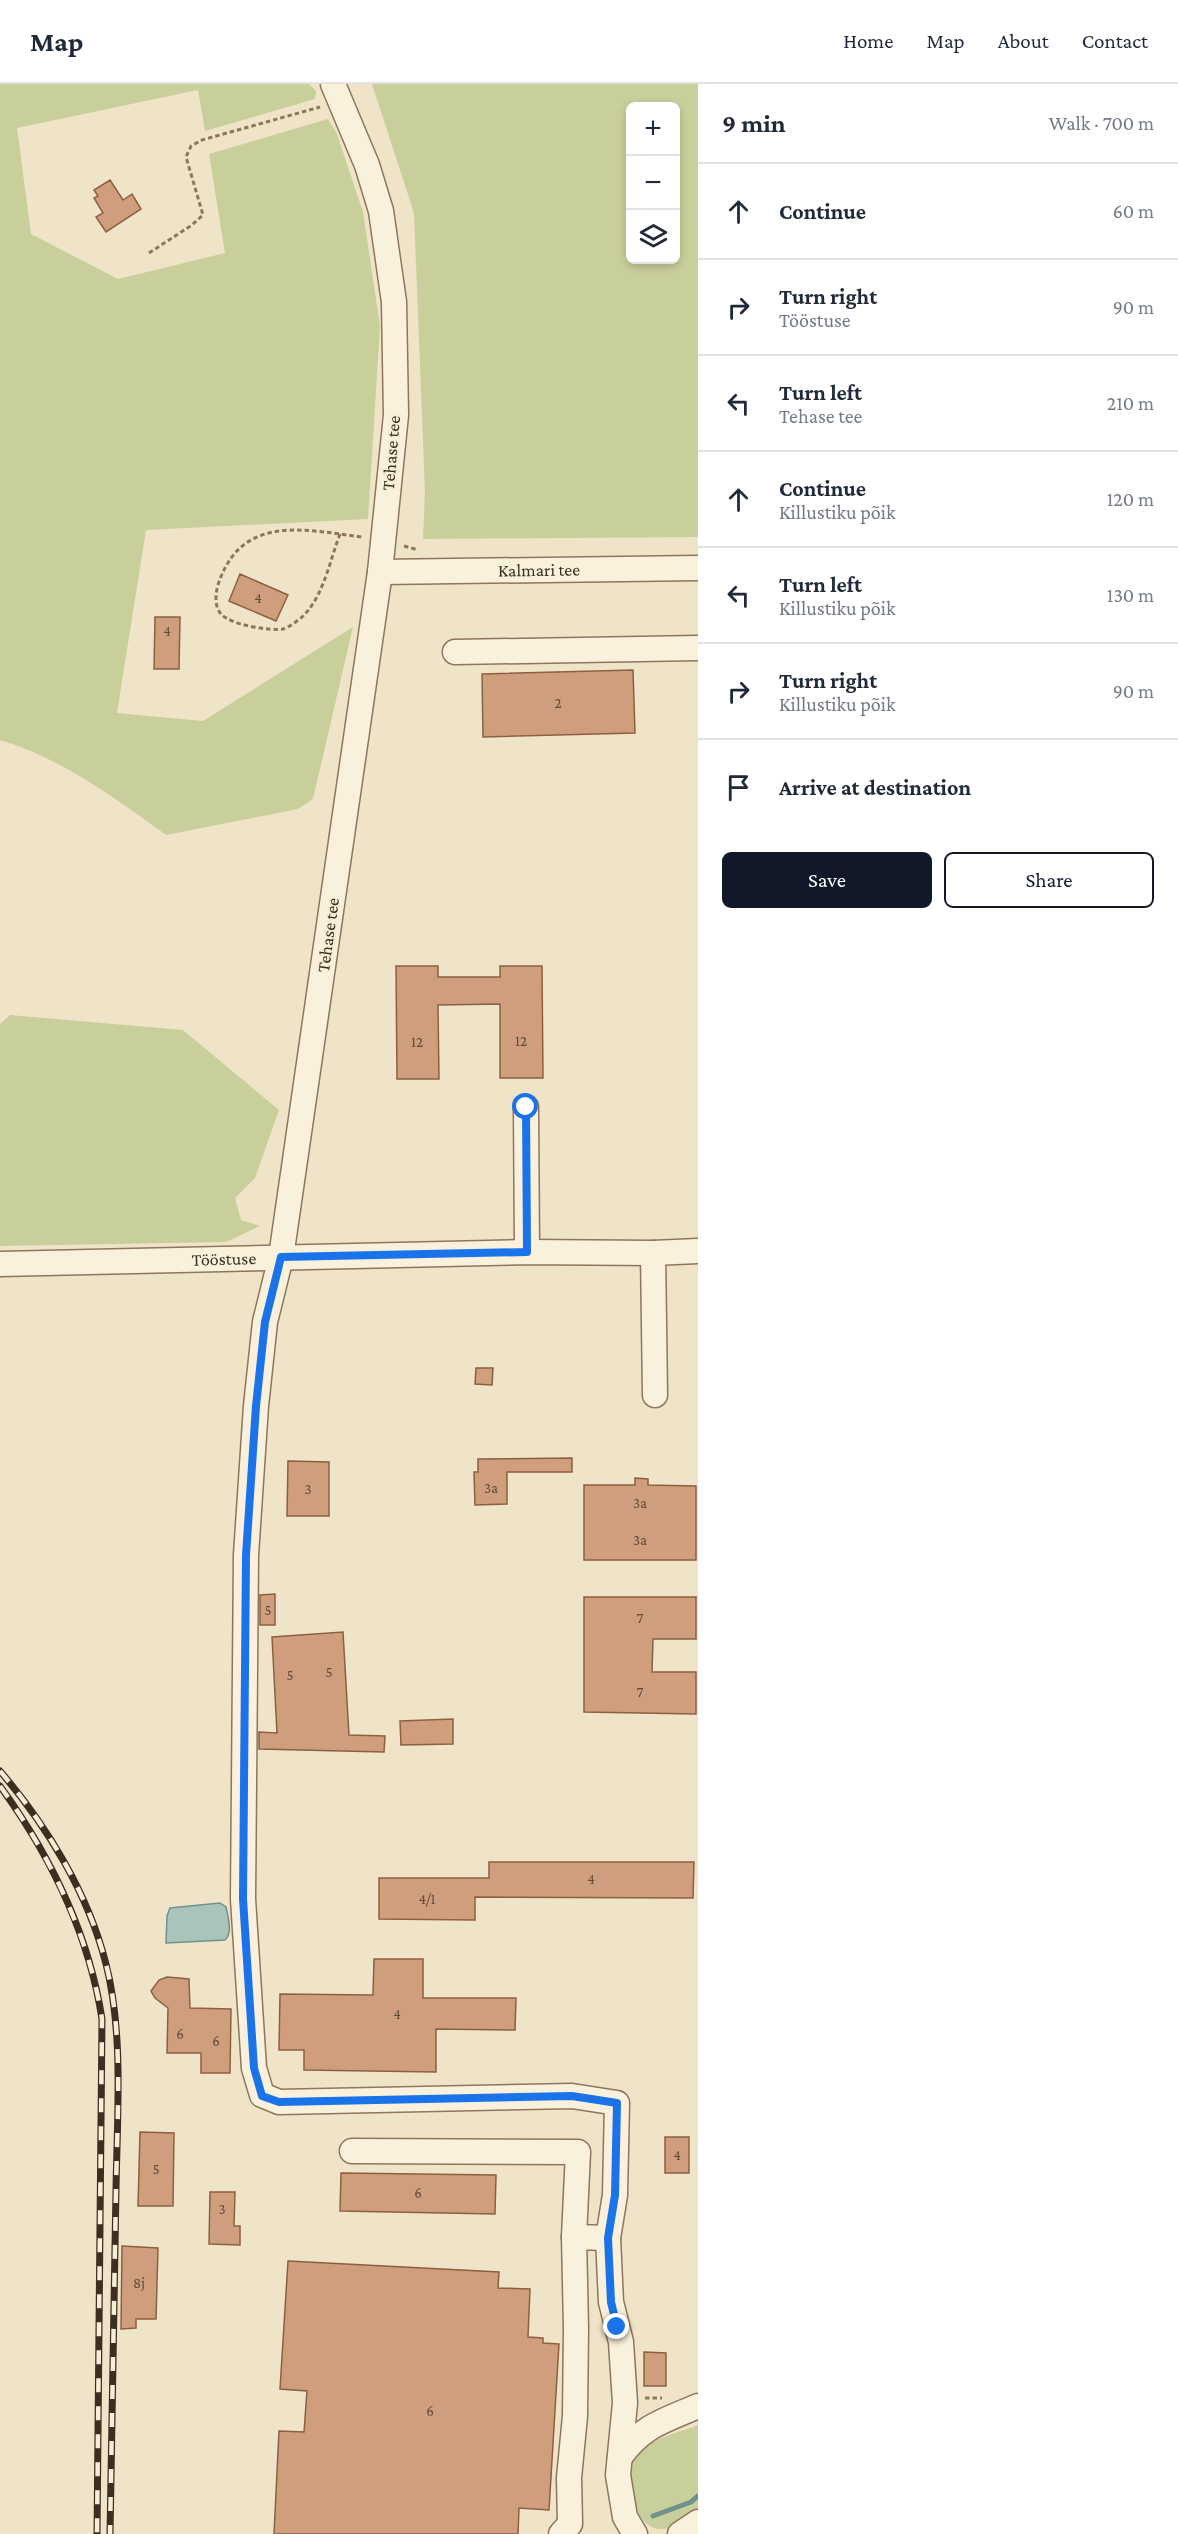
<!DOCTYPE html>
<meta charset="utf-8">
<style>
body{margin:0;font-family:"Crimson Pro",serif;background:#f2f2f3;color:#1f2937}
.controls{position:absolute;right:18px;top:18px;display:grid;overflow:hidden;border-radius:9px;box-shadow:0 3px 9px #0003}
.controls button{width:54px;height:54px;display:grid;place-items:center;padding:0;border:0;border-bottom:2px solid #e0e1e3;background:#fff;color:#1f2937;font:30px sans-serif}
.stop{position:absolute;width:18px;height:18px;margin:-14px;border:4px solid #1a73e8;border-radius:50%;background:#fff}
.stop.end{background:#1a73e8;border-color:#fff;box-shadow:0 2px 6px #0008}
.list{margin:0;padding:0;list-style:none}
h2{display:flex;justify-content:space-between;align-items:center;height:78px;margin:0;padding:0 24px;font-size:26px}
h2 small{font-size:20px;font-weight:400;color:#747a83}
.list li{display:grid;grid-template-columns:39px 1fr auto;gap:18px;align-items:center;box-sizing:border-box;height:96px;padding:0 24px;border-top:2px solid #e0e1e3}
.list b{display:block;font-size:22px;white-space:nowrap}
.list p{margin:0;font-size:20px;white-space:nowrap;color:#747a83}
.list em{font-size:20px;font-style:normal;color:#747a83}
.actions{display:flex;gap:12px;padding:18px 24px}
.actions a{flex:1;padding:14px 0;border:2px solid #111827;border-radius:9px;text-align:center;font-size:21px;color:#111827}
.actions .main{background:#111827;color:#fff}
.icon{flex:none;width:33px;height:33px;fill:none;stroke:currentColor;stroke-width:2;stroke-linecap:round;stroke-linejoin:round}
.map{position:relative;flex:none;width:698px;height:2450px;overflow:hidden}
header{display:flex;align-items:center;gap:36px;box-sizing:border-box;height:84px;padding:0 30px;background:#fff;border-bottom:2px solid #e0e1e3}
header strong{font-size:28px}
nav{display:flex;gap:33px;margin-inline-start:auto;font-size:21px}
main{display:flex}
aside{flex:1;background:#fff}
.map>svg:first-child{display:block}
.green{fill:#c9cf9b;fill-rule:evenodd}
.water{fill:#a9c4bc;stroke:#6f938a;stroke-width:1.5}
.lines{fill:none;stroke-linecap:round;stroke-linejoin:round}
.stream{stroke:#6f938a;stroke-width:5}
.building{fill:#cf9f7d;stroke:#8d5f41;stroke-width:1.5}
.minor-casing{stroke:#8d765c;stroke-width:27}
.path{stroke:#8d765c;stroke-width:3;stroke-dasharray:4.5 3;stroke-linecap:butt}
.minor{stroke:#faf1dc;stroke-width:24}
.rail-casing{stroke:#3d2e20;stroke-width:7}
.rail{stroke:#f7eed8;stroke-width:4.5;stroke-dasharray:14;stroke-linecap:butt}
.route{stroke:#1a73e8;stroke-width:8}
.labels{text-anchor:middle;stroke-width:4.5;stroke-linejoin:round;paint-order:stroke}
.number-label{font-size:15px;fill:#624a37}
.street-label{font-size:18px;fill:#3d2e20;stroke:#f7eed8}
</style>
<header>
<strong>Map</strong>
<nav><a>Home</a><a>Map</a><a>About</a><a>Contact</a></nav>
</header>
<main>
<div class="map">
<svg width="698" height="2450" viewBox="0 0 698 2450">
<rect width="100%" height="100%" fill="#f0e4c8"/>
<path class="green" d="M0,0H309L316,7L315,15L205,47L198,6L17,44L31,150L118,195L225,169L209,70L328,35L337,50L363,128L380,242L368,435L146,446L117,629L203,637L353,543L313,715L298,725L166,751C115,714 61,674 0,656Z
M372,0H698V453L423,455L425,408L414,129ZM630,22H676V176H630Z
M10,931L183,946L279,1026L255,1094L235,1114L241,1136L260,1142L226,1158L0,1162V940Z
M698,2341V2424C688,2432 675,2445 662,2445C631,2447 624,2386 638,2368C648,2356 683,2347 698,2341Z"/>
<path class="water" d="M220,1819L226,1823C228,1833 233,1849 225,1856L166,1859L167,1832L170,1824Z"/>
<g class="lines">
<path class="stream" d="M653,2432L691,2418L698,2412"/>
</g>
<path class="building" d="M110,96L123,116L132,110L141,125L106,148L96,133L103,129L94,114L98,112L94,106Z
M240,490L288,511L276,537L229,517Z
M155,533H180L179,585H154Z
M633,586L635,649L483,653L482,590Z
M396,882H438V893H500V882H542L543,994H500V920L438,921L439,995H397Z
M476,1284H493L492,1301L475,1300Z
M572,1374V1388H507V1420L475,1421L474,1388H478V1375Z
M288,1377L329,1378V1432H287Z
M635,1394L648,1395V1401L696,1402V1476H584V1401H635Z
M275,1510V1541H260V1511Z
M584,1513H696V1555H653L652,1588H696V1630L584,1628Z
M343,1548L349,1651L385,1652L384,1668L259,1665V1648L277,1649L272,1553Z
M453,1635V1660L401,1661L400,1637Z
M489,1778H694L693,1814L475,1813V1836L379,1835V1794H489Z
M374,1875H423V1914H516L515,1946L436,1945V1988L304,1986V1966H279L280,1910L373,1911Z
M167,1893L189,1895L190,1924L231,1925L230,1989H201V1969H167L168,1924L155,1914L151,1907L159,1896Z
M140,2048L174,2049L173,2122H138Z
M665,2053H689V2089H665Z
M341,2089L496,2091L495,2130L340,2127Z
M210,2108H235L234,2142H240V2161L209,2160Z
M122,2162L158,2164L156,2235H136V2244L121,2245Z
M288,2177L499,2188L498,2204L530,2205L528,2253L543,2254V2259L559,2260L549,2426L519,2424L518,2450H274L279,2347L304,2348L307,2307L280,2305Z
M644,2268L666,2269V2302H644Z"/>
<g class="lines">
<defs>
<g id="minor">
<path d="M333,0L367,81L381,127L394,218L396,331L380,488L281,1173L265,1238L256,1322L246,1471L243,1815L254,1984L262,2011L279,2018L572,2012L617,2019L615,2111L608,2154L611,2218L621,2258L625,2319L618,2391L625,2433L635,2450"/>
<path id="s1" d="M380,488L698,484"/>
<path d="M455,568L698,564"/>
<path d="M526,1023L527,1168"/>
<path d="M653,1169L655,1311"/>
<path id="s2" d="M0,1180L527,1168L653,1169L698,1167"/>
<path d="M352,2067L578,2068L574,2153"/>
<path d="M620,2373C643,2341 664,2337 698,2322"/>
<path d="M561,2450L570,2440L569,2394L575,2332L576,2244L574,2153L608,2154"/>
<path d="M680,2450L698,2438"/>
</g>
</defs>
<use href="#minor" class="minor-casing"/>
<path class="path" d="M149,169L192,141L203,131L186,73L191,62L202,56L320,23
M340,450C330,476 323,514 302,533C297,537 288,544 283,545C269,547 231,541 221,530C213,521 216,505 220,495C245,430 306,446 362,453
M404,462L418,466
M645,2314H662"/>
<use href="#minor" class="minor"/>
<defs>
<path id="rail" d="M0,1687C47,1742 88,1809 106,1880C124,1950 117,2033 116,2106C114,2220 112,2335 110,2450
M0,1702C50,1771 89,1851 102,1935L97,2450"/>
</defs>
<use href="#rail" class="rail-casing"/>
<use href="#rail" class="rail"/>
</g>
<g class="lines">
<path class="route" d="M526,1023L527,1168L281,1173L265,1238L256,1322L246,1471L243,1815L254,1984L262,2012L279,2018L572,2012L617,2019L615,2111L608,2154L611,2218L617,2243"/>
</g>
<g class="labels">
<g class="number-label">
<text x="258" y="519">4</text>
<text x="167" y="552">4</text>
<text x="558" y="624">2</text>
<text x="521" y="962">12</text>
<text x="417" y="963">12</text>
<text x="491" y="1409">3a</text>
<text x="308" y="1410">3</text>
<text x="640" y="1424">3a</text>
<text x="640" y="1461">3a</text>
<text x="268" y="1531">5</text>
<text x="640" y="1539">7</text>
<text x="329" y="1593">5</text>
<text x="290" y="1596">5</text>
<text x="640" y="1613">7</text>
<text x="591" y="1800">4</text>
<text x="427" y="1820">4/1</text>
<text x="397" y="1935">4</text>
<text x="180" y="1955">6</text>
<text x="216" y="1962">6</text>
<text x="677" y="2076">4</text>
<text x="156" y="2090">5</text>
<text x="418" y="2114">6</text>
<text x="222" y="2130">3</text>
<text x="139" y="2204">8j</text>
<text x="430" y="2332">6</text>
</g>
<g class="street-label">
<text transform="translate(391 369) rotate(-85)" y="6">Tehase tee</text>
<text dy="6" stroke="none"><textPath href="#s1" startOffset="159">Kalmari tee</textPath></text>
<text transform="translate(328 851) rotate(-82)" y="6">Tehase tee</text>
<text dy="6" stroke="none"><textPath href="#s2" startOffset="224">Tööstuse</textPath></text>
</g>
</g>
</svg>
<div class="controls">
<button>+</button>
<button>−</button>
<button><svg class="icon" aria-label="layers" viewBox="0 0 24 24"><path d="M12 4l9 5-9 5-9-5zM3 14l9 5 9-5"/></svg></button>
</div>
<div class="stop" style="left:526px;top:1023px"></div>
<div class="stop end" style="left:617px;top:2243px"></div>
</div>
<aside>
<h2>9 min<small>Walk · 700 m</small></h2>
<ul class="list">
<li><svg class="icon" aria-label="ahead" viewBox="0 0 24 24"><path d="M12 20V5M6 11l6-6 6 6"/></svg><div><b>Continue</b></div><em>60 m</em></li>
<li><svg class="icon" aria-label="right" viewBox="0 0 24 24"><path d="M7 20v-9h11M14 6l5 5-5 5"/></svg><div><b>Turn right</b><p>Tööstuse</p></div><em>90 m</em></li>
<li><svg class="icon" aria-label="left" viewBox="0 0 24 24"><path d="M17 20v-9H6M10 6l-5 5 5 5"/></svg><div><b>Turn left</b><p>Tehase tee</p></div><em>210 m</em></li>
<li><svg class="icon" aria-label="ahead" viewBox="0 0 24 24"><path d="M12 20V5M6 11l6-6 6 6"/></svg><div><b>Continue</b><p>Killustiku põik</p></div><em>120 m</em></li>
<li><svg class="icon" aria-label="left" viewBox="0 0 24 24"><path d="M17 20v-9H6M10 6l-5 5 5 5"/></svg><div><b>Turn left</b><p>Killustiku põik</p></div><em>130 m</em></li>
<li><svg class="icon" aria-label="right" viewBox="0 0 24 24"><path d="M7 20v-9h11M14 6l5 5-5 5"/></svg><div><b>Turn right</b><p>Killustiku põik</p></div><em>90 m</em></li>
<li><svg class="icon" aria-label="arrive" viewBox="0 0 24 24"><path d="M6 21V4h12l-3 4 3 4H6"/></svg><div><b>Arrive at destination</b></div></li>
</ul>
<div class="actions"><a class="main">Save</a><a>Share</a></div>
</aside>
</main>
